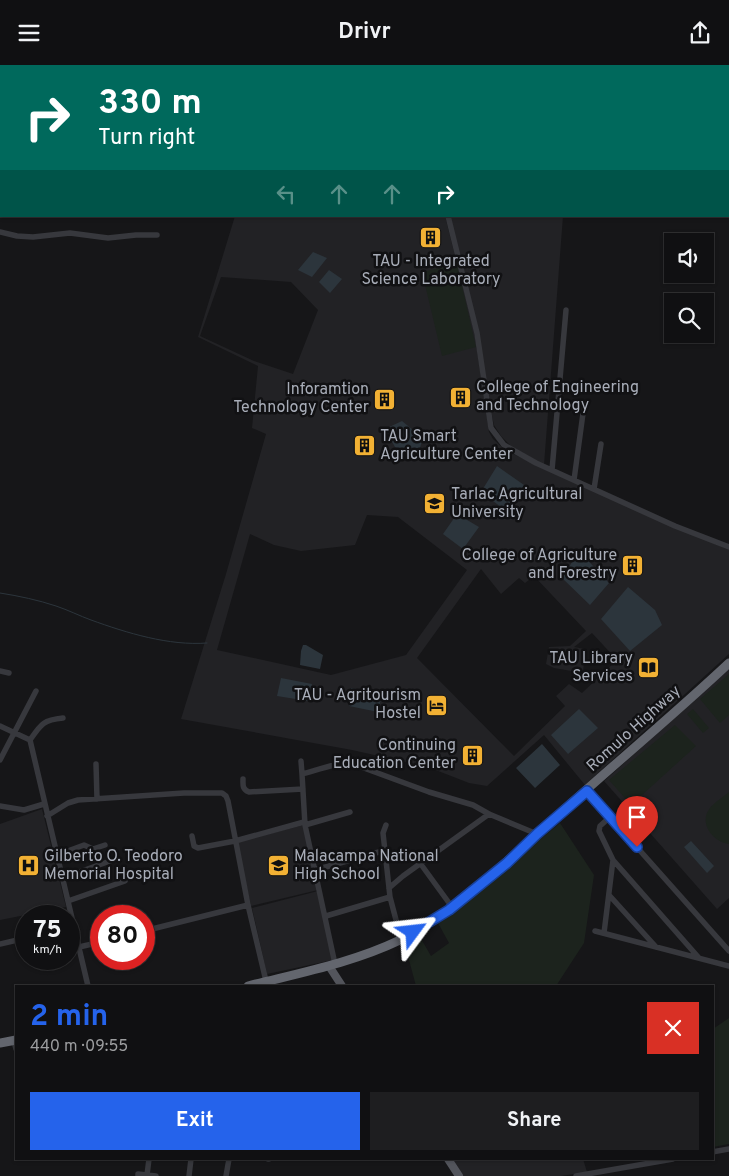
<!DOCTYPE html>
<html lang="en">
<head>
<meta charset="utf-8">
<style>
	body { margin:0; font-family:Overpass,sans-serif; background:#1e1e20; color:#f1f3f6; height:100vh; display:flex; flex-direction:column; font-size:19px; white-space:nowrap }
	* { box-sizing:border-box; margin:0 }
	p { font-size:16px; color:#9c9d9f }
	.icon { flex:none; width:28px; height:28px; fill:none; stroke:currentColor; stroke-width:2; stroke-linecap:round; stroke-linejoin:round }
	.map { position:relative; flex:1; overflow:hidden }
	.panel { position:absolute; left:15px; top:920px; width:699px; height:175px; display:flex; flex-direction:column; background:#101012; border-radius:0px; box-shadow:0 1px 4px #0004,0 0 0 1px #303032 }
	.panel>* { flex:none }
	.guide { position:absolute; left:0px; top:0px; width:730px; height:152px; box-shadow:0 1px 4px #0004,0 0 0 1px #303032; background:#00695c; color:#fff; overflow:hidden }
	.controls { position:absolute; left:664px; top:168px; display:grid; gap:10px }
	.controls a { display:grid; place-items:center; width:50px; height:50px; border-radius:0px; background:#101012; box-shadow:0 1px 4px #0004,0 0 0 1px #303032; font-size:25px }
	.speed { position:absolute; left:15px; top:840px; display:flex; gap:10px; font-size:25px; font-weight:700; text-align:center }
	.speed>* { display:grid; place-content:center; width:65px; height:65px; border-radius:50%; background:#101012; box-shadow:0 1px 4px #0004,0 0 0 1px #303032; line-height:1 }
	.speed small { font-size:12px; font-weight:400 }
	.speed .limit { border:8px solid #d22; background:#fff; color:#111 }
	.pin { position:absolute; display:grid; place-items:center; width:42px; height:42px; color:#fff; margin:-51px -21px; border-radius:50% 50% 50% 0; rotate:-45deg; box-shadow:0 0 5px #0007 }
	.pin .icon { rotate:45deg }
	.me { position:absolute; width:55px; margin:-28px; rotate:60deg; stroke-linejoin:round; filter:drop-shadow(0 0 4px #0008) }
	.turn { display:flex; align-items:center; gap:18px; height:105px; padding:0 15px; font-size:22px }
	.turn .icon { width:65px; height:65px; stroke-width:2.5 }
	.turn b { display:block; font-size:35px; line-height:42px }
	.lanes { display:flex; align-items:center; height:48px; padding:0 15px; background:#0003; justify-content:center; gap:25px; direction:ltr }
	.lanes .off { opacity:.35 }
	.round { display:grid; place-items:center; flex:none; width:52px; height:52px; border-radius:0px; background:#1e1e20 }
	.head { display:flex; align-items:center; justify-content:space-between; height:85px; padding:0 15px }
	h1 { font-size:30px; font-weight:700; line-height:38px; color:#2563eb }
	.primary-button { display:flex; gap:10px; margin-top:auto; padding:10px 15px }
	.primary-button a { flex:1; height:58px; border-radius:0px; background:#2563eb; color:#fff; font-size:20px; font-weight:700; line-height:58px; text-align:center }
	.primary-button a+a { background:#1e1e20; color:#f1f3f6 }
	header { display:flex; justify-content:space-between; align-items:center; height:65px; padding:0 15px; background:#101012; font-size:22px; font-weight:700 }
	.map>svg:first-child { display:block }
	.built { fill:#222225; fill-rule:evenodd }
	.green { fill:#1c231d }
	.water { fill:#2c353c }
	.lines { fill:none; stroke-linecap:round; stroke-linejoin:round }
	.stream { stroke:#2c353c; stroke-width:1 }
	.minor { stroke:#37383d; stroke-width:5.5 }
	.major { stroke:#53555c; stroke-width:8 }
	.highway { stroke:#63666e; stroke-width:9 }
	.route-casing { stroke:#184099; stroke-width:12 }
	.route { stroke:#2563eb; stroke-width:9 }
	.labels { text-anchor:middle; dominant-baseline:central; stroke-width:5; stroke-linejoin:round; paint-order:stroke }
	.poi-label { font-size:16px; fill:#a8adb8; stroke:#111113; text-anchor:start }
	.street-label { font-size:16px; fill:#a8adb8; stroke:#111113 }
</style>
</head>
<body>
<header><svg class="icon" aria-label="menu" viewBox="0 0 24 24"><path d="M4 6h16M4 12h16M4 18h16"/></svg>Drivr<svg class="icon" aria-label="share" viewBox="0 0 24 24"><path d="M12 15V3M7 8l5-5 5 5M5 13v7h14v-7"/></svg></header>
<div class="map">
<svg width="729" height="1111" viewBox="0 0 729 1111">
	<rect width="100%" height="100%" fill="#161618"/>
	<path class="built" d="M574 0H729V85V1H572Z
		M235 151H445L474 265 489 367 493 374 505 385 543 403 729 485V589L585 720 544 670 487 721 469 718 428 702 352 685 181 654 226 509 266 369 252 363 258 301 198 272ZM221 212 291 217 318 245 293 309 254 296 200 271ZM367 450 398 452 467 505 406 590 331 610 217 585 250 469 274 480 301 486 355 480ZM481 504 501 529 519 513 525 518 534 511 586 566 570 581 549 582 546 599 554 603 583 608 585 584 574 582 592 568 617 595 582 628 569 619 556 631 565 641 514 691 417 593Z
		M450 151H563L544 400 511 381 501 371 494 360Z
		M729 604V833L717 844 604 716Z
		M42 744 66 842 0 855V759Z
		M304 760 318 825 251 841 237 777Z
		M318 826 333 895 267 909 252 843Z
		M453 1094H583L587 1107 561 1111H463Z"/>
	<path class="green" d="M457 199 476 282 442 291 422 207Z
		M729 609V650L720 658 700 634Z
		M693 644 709 663 703 668 687 649Z
		M675 660 696 681 631 740 609 715Z
		M729 727V779C713 777 698 758 710 743 715 737 723 732 729 727Z
		M560 758 594 810 584 878 556 921H416L405 880 420 872 431 891 449 878 438 858Z
		M729 953V1079L713 1082V964Z"/>
	<path class="water" d="M313 187 327 193 312 212 298 205Z
		M329 205 342 214 330 228 319 217Z
		M402 356 413 365 424 369 418 390 395 382 385 364Z
		M497 401 524 420 509 448 481 427Z
		M457 449 479 462 463 484 443 469Z
		M579 486 609 518 590 540 562 513Z
		M628 522 655 545 662 560 630 586 601 554Z
		M303 580H306L323 590 320 604 300 600 301 586Z
		M281 613 312 619 308 636 277 631Z
		M351 623 382 629 378 647 349 641Z
		M579 644 598 663 568 689 551 670Z
		M542 679 560 700 535 723 516 703Z
		M691 776 714 801 707 808 684 782Z"/>
	<g class="lines">
		<path class="stream" d="M0 528C19 531 38 535 56 541 68 545 80 551 91 555 127 568 169 581 207 578"/>
		<path class="minor" d="M369 0V1
			M474 1V0
			M0 115 1 110
			M448 151 477 268 491 363 504 380 536 398 675 461 729 482
			M0 167 17 171 33 172 70 168 108 173 136 170H157
			M552 405 566 245
			M574 415 584 341
			M594 424 601 379
			M0 606 9 608
			M63 653C43 655 41 659 30 675L88 921
			M0 661 30 675
			M0 695 36 626
			M301 696 302 709
			M96 699 97 734
			M243 714C243 720 242 724 249 727L303 724
			M587 726 729 886
			M0 741 24 745 44 739
			M47 751 68 738 78 735 184 728H222L226 731 228 736 248 840 266 916
			M610 752 600 761 599 766 613 795 699 893
			M305 760 350 747
			M386 760 383 768 390 832 401 874
			M192 771 194 781 198 783 235 776 304 757
			M57 790 84 780 93 784 105 780
			M420 798 452 842
			M315 805 386 785
			M62 813 113 795
			M389 823 403 811 489 749
			M609 830 656 882
			M68 836 125 816
			M326 851 390 832
			M144 866 248 840
			M595 866 729 901
			M604 868 613 795
			M0 879 26 873
			M79 882 101 877
			M335 899 305 760 302 709C318 705 336 697 353 699L429 727 473 740 489 749 537 769
			M14 976 16 984
			M712 1087 729 1084
			M268 1094H269
			M147 1110 149 1094
			M138 1111V1109L156 1111
			M189 1111 191 1094
			M226 1111 229 1094
			M576 1111 673 1094"/>
		<path class="major" d="M329 901 342 921
			M448 1094 459 1111"/>
		<path class="highway" d="M248 921C299 908 352 898 400 875 452 849 494 808 537 769 600 711 666 657 729 598
			M0 978 16 975"/>
	</g>
	<g class="lines">
		<defs>
			<path id="route" d="M413 867 449 845 507 798 537 769 587 726 637 782"/>
		</defs>
		<use href="#route" class="route-casing"/>
		<use href="#route" class="route"/>
	</g>
	<defs>
		<symbol id="building-square" viewBox="-11 -11 22 22"><rect x="-9" y="-9" width="18" height="18" rx="4" fill="#f2b134" stroke="#111113"/><path d="M-4-6H4V6H1V3H-1V6H-4ZM-2.5-4.3h1.7v1.8h-1.7ZM.8-4.3h1.7v1.8H.8ZM-2.5-1h1.7V.8h-1.7ZM.8-1h1.7V.8H.8Z" fill="#111"/></symbol>
		<symbol id="university-square" viewBox="-11 -11 22 22"><rect x="-9" y="-9" width="18" height="18" rx="4" fill="#f2b134" stroke="#111113"/><path d="M0-5L7-2L0 1L-7-2ZM-4 1L0 2.5L4 1V4Q0 6-4 4Z" fill="#111"/></symbol>
		<symbol id="library-square" viewBox="-11 -11 22 22"><rect x="-9" y="-9" width="18" height="18" rx="4" fill="#f2b134" stroke="#111113"/><path d="M-6-4Q-3-5.5-.7-3.5V5Q-3 3-6 4ZM6-4Q3-5.5 .7-3.5V5Q3 3 6 4Z" fill="#111"/></symbol>
		<symbol id="hotel-square" viewBox="-11 -11 22 22"><rect x="-9" y="-9" width="18" height="18" rx="4" fill="#f2b134" stroke="#111113"/><path d="M-6-4.5h1.5V1H6V5H4.5V3h-9V5H-6ZM-4 0a1.8 1.8 0 1 1 3.6 0ZM.5 0V-2.5h3Q6-2.5 6 0Z" fill="#111"/></symbol>
		<symbol id="hospital-square" viewBox="-11 -11 22 22"><rect x="-9" y="-9" width="18" height="18" rx="4" fill="#f2b134" stroke="#111113"/><path d="M-5-5h3v3.5h4V-5h3V5h-3V1.5h-4V5h-3Z" fill="#111"/></symbol>
		<symbol id="school-square" viewBox="-11 -11 22 22"><rect x="-9" y="-9" width="18" height="18" rx="4" fill="#f2b134" stroke="#111113"/><path d="M0-5L7-2L0 1L-7-2ZM-4 1L0 2.5L4 1V4Q0 6-4 4Z" fill="#111"/></symbol>
	</defs>
	<g fill-rule="evenodd">
		<use href="#building-square" x="418" y="160" width="25" height="25"/>
		<use href="#building-square" x="448" y="320" width="25" height="25"/>
		<use href="#building-square" x="372" y="322" width="25" height="25"/>
		<use href="#building-square" x="352" y="368" width="25" height="25"/>
		<use href="#university-square" x="422" y="426" width="25" height="25"/>
		<use href="#building-square" x="620" y="488" width="25" height="25"/>
		<use href="#library-square" x="636" y="590" width="25" height="25"/>
		<use href="#hotel-square" x="424" y="628" width="25" height="25"/>
		<use href="#building-square" x="460" y="678" width="25" height="25"/>
		<use href="#hospital-square" x="16" y="788" width="25" height="25"/>
		<use href="#school-square" x="266" y="788" width="25" height="25"/>
	</g>
	<g class="labels">
		<g class="poi-label">
			<text x="431" y="197" text-anchor="middle">TAU - Integrated<tspan x="431" dy="18">Science Laboratory</tspan></text>
			<text x="476" y="323">College of Engineering<tspan x="476" dy="18">and Technology</tspan></text>
			<text x="369" y="325" text-anchor="end">Inforamtion<tspan x="369" dy="18">Technology Center</tspan></text>
			<text x="380" y="372">TAU Smart<tspan x="380" dy="18">Agriculture Center</tspan></text>
			<text x="451" y="430">Tarlac Agricultural<tspan x="451" dy="18">University</tspan></text>
			<text x="617" y="491" text-anchor="end">College of Agriculture<tspan x="617" dy="18">and Forestry</tspan></text>
			<text x="633" y="594" text-anchor="end">TAU Library<tspan x="633" dy="18">Services</tspan></text>
			<text x="421" y="631" text-anchor="end">TAU - Agritourism<tspan x="421" dy="18">Hostel</tspan></text>
			<text x="456" y="681" text-anchor="end">Continuing<tspan x="456" dy="18">Education Center</tspan></text>
			<text x="44" y="792">Gilberto O. Teodoro<tspan x="44" dy="18">Memorial Hospital</tspan></text>
			<text x="294" y="792">Malacampa National<tspan x="294" dy="18">High School</tspan></text>
		</g>
		<g class="street-label">
			<text transform="translate(634 664) rotate(-42)">Romulo Highway</text>
		</g>
	</g>
</svg>
<div class="controls">
<a><svg class="icon" aria-label="sound" viewBox="0 0 24 24"><path d="M4 9h4l5-4v14l-5-4H4zM17 9q2 3 0 6"/></svg></a>
<a><svg class="icon" aria-label="search" viewBox="0 0 24 24"><circle cx="10" cy="10" r="6"/><path d="M15 15l6 6"/></svg></a>
</div>
<div class="speed"><div>75<small>km/h</small></div><div class="limit">80</div></div>
<div class="pin" style="left:637px;top:782px;background:#d93025"><svg class="icon" aria-label="arrive" viewBox="0 0 24 24"><path d="M6 21V4h12l-3 4 3 4H6"/></svg></div>
<svg class="me" style="left:413px;top:867px" viewBox="-20 -20 40 40"><path d="M0-17L14 15 0 8-14 15z" fill="#2563eb" stroke="#fff" stroke-width="4"/></svg>
<div class="guide">
<div class="turn"><svg class="icon" aria-label="right" viewBox="0 0 24 24"><path d="M7 20v-9h11M14 6l5 5-5 5"/></svg><div><b>330 m</b>Turn right</div></div>
<div class="lanes"><svg class="icon off" aria-label="left" viewBox="0 0 24 24"><path d="M17 20v-9H6M10 6l-5 5 5 5"/></svg><svg class="icon off" aria-label="ahead" viewBox="0 0 24 24"><path d="M12 20V5M6 11l6-6 6 6"/></svg><svg class="icon off" aria-label="ahead" viewBox="0 0 24 24"><path d="M12 20V5M6 11l6-6 6 6"/></svg><svg class="icon" aria-label="right" viewBox="0 0 24 24"><path d="M7 20v-9h11M14 6l5 5-5 5"/></svg></div>
</div>
<section class="panel">
<div class="head"><div><h1>2 min</h1><p>440 m · 09:55</p></div><a class="round" style="background:#d93025;color:#fff"><svg class="icon" aria-label="close" viewBox="0 0 24 24"><path d="M6 6l12 12M18 6L6 18"/></svg></a></div>
<div class="primary-button"><a>Exit</a><a>Share</a></div>
</section>
</div>
</body>
</html>
